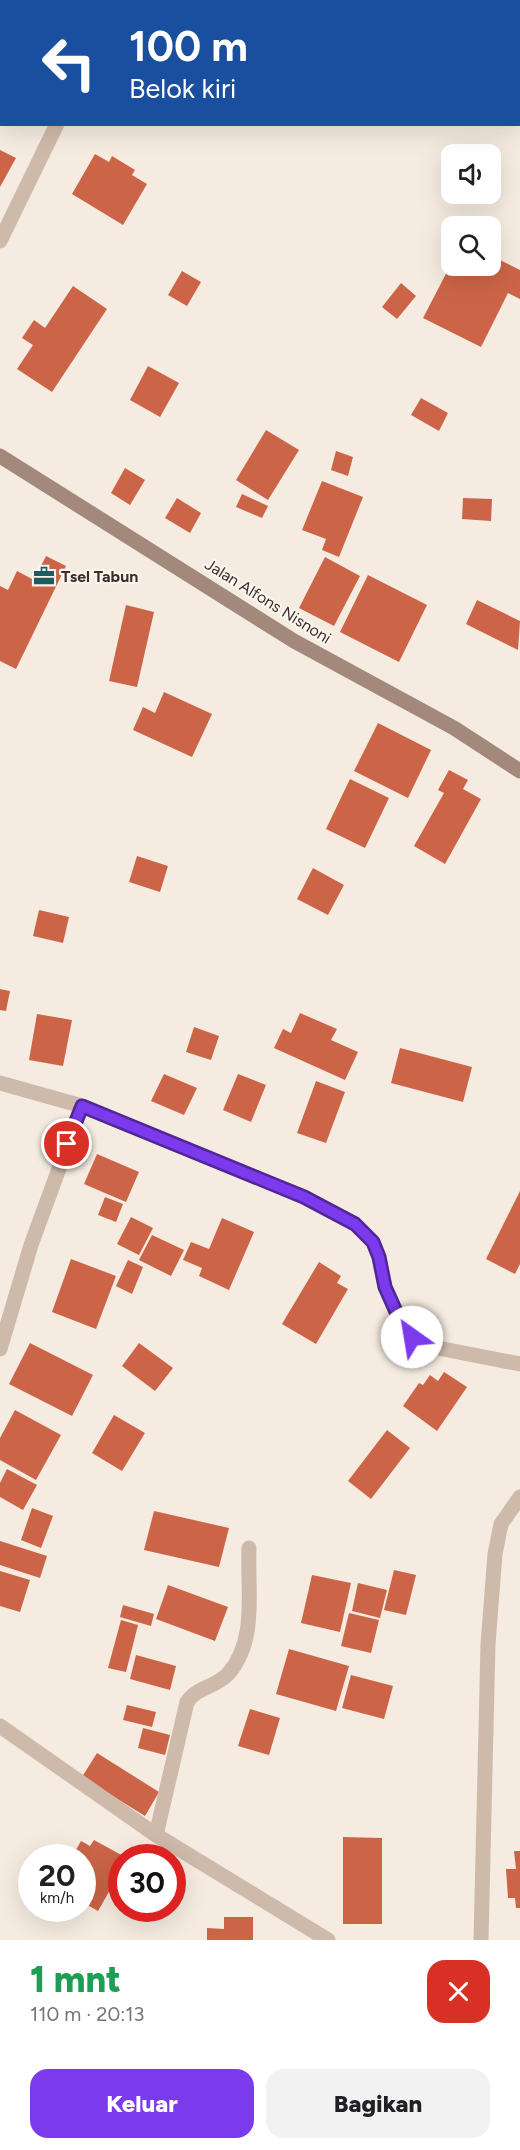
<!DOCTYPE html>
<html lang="id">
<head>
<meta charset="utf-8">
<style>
	body { margin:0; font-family:Figtree,sans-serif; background:#f2f2f2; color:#202124; height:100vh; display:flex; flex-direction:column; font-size:22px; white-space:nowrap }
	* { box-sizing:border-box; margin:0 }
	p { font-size:20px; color:#757577 }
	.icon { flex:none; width:33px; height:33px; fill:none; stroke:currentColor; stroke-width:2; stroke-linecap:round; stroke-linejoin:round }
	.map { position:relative; height:1940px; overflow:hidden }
	.details { display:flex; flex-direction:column; background:#fff; flex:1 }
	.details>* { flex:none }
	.top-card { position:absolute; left:0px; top:0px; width:520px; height:126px; box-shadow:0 6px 24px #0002; background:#1a4fa0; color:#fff; overflow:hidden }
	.tools { position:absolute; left:441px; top:144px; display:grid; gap:12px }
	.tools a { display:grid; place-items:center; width:60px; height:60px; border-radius:12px; background:#fff; box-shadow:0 6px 24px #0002; font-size:30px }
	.speed { position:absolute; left:18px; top:1844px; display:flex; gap:12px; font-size:30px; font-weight:700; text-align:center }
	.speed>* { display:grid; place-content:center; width:78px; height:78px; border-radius:50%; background:#fff; box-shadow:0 6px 24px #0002; line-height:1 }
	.speed small { font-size:15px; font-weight:400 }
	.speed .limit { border:9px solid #d22; background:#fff; color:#111 }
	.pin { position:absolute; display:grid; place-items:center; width:51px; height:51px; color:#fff; margin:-26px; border:3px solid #fff; border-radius:50%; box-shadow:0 2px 6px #0007 }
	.me { position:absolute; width:66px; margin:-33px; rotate:328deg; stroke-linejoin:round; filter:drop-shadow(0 0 4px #0008) }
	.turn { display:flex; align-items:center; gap:21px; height:126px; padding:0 30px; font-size:27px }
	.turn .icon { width:78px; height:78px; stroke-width:2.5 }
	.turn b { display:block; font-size:42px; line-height:51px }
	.round { display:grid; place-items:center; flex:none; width:63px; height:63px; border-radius:18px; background:#f2f2f2 }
	.overview { display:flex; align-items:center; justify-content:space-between; height:102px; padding:0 30px }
	h1 { font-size:36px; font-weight:800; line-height:45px; color:#1e9e55 }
	.action { display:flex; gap:12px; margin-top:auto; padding:12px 30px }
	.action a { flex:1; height:69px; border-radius:18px; background:#7c3aed; color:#fff; font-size:24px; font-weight:800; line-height:69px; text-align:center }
	.action a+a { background:#f2f2f2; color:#202124 }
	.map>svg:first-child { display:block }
	.building { fill:#cc6547 }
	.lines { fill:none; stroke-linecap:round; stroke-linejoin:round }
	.street { stroke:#cebaab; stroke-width:15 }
	.secondary { stroke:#a2897c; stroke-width:15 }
	.route-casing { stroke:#51269a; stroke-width:15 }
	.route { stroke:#7c3aed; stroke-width:10 }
	.labels { text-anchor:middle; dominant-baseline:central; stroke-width:4.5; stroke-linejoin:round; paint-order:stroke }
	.poi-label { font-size:16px; font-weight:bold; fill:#3b2f2a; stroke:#fbf5ed; text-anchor:start }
	.street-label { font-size:16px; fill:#3b2f2a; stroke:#fbf5ed }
</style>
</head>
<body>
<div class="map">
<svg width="520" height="1940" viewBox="0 0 520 1940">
	<rect width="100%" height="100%" fill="#f5ebe0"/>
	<path class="building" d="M0 150 16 158 0 187Z
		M95 154 109 162 112 156 135 170 132 175 147 184 123 225 72 194Z
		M490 255 520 270V299L508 293 481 347 423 318 450 266 468 272 472 266H490Z
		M182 271 201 282 187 306 168 295Z
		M401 283 416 296 397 319 382 307Z
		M73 286 107 309 52 392 17 369 33 345 22 338 34 320 45 328Z
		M148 366 179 383 160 417 130 400Z
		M421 398 448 413 439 431 411 415Z
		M266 430 299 450 268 500 236 480Z
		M336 451 353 457 348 476 331 470Z
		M125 468 145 480 130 505 111 493Z
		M322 481 363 497 339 557 322 550 326 539 302 530Z
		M242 494 268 506 262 518 236 507Z
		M177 498 201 513 190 533 165 518Z
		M463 498 492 499 491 521 462 519Z
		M46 556 66 566 16 669 0 661V586L8 590 17 571 34 580Z
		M325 557 360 576 334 626 299 608Z
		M368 575 427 605 399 662 340 632Z
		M477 600 520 621 518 650 466 624Z
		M126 605 154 612 137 687 109 681Z
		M164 692 212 714 192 757 133 730 143 707 155 713Z
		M378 723 431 750 408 798 354 771Z
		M449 770 468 780 463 789 481 799 445 864 414 846 444 793 438 790Z
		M350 779 389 798 365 848 326 829Z
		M137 856 168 866 160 892 129 882Z
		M313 868 344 885 328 915 297 899Z
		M39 910 69 917 63 943 33 936Z
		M0 989 10 991 6 1011 0 1010Z
		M300 1013 337 1029 331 1040 358 1052 345 1080 274 1048 283 1029 291 1033Z
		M37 1014 72 1020 63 1066 29 1060Z
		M194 1027 219 1036 211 1060 186 1052Z
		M400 1048 472 1067 463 1102 391 1083Z
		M164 1074 197 1088 184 1115 151 1101Z
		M238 1074 266 1085 251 1122 223 1110Z
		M316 1081 345 1092 326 1143 297 1133Z
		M97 1154 139 1172 126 1202 84 1184Z
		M520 1191V1264L515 1274 486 1259Z
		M105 1197 123 1204 116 1222 98 1215Z
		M131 1217 153 1228 139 1255 117 1244Z
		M222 1218 254 1232 229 1290 199 1276 202 1268 183 1260 191 1242 209 1249Z
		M152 1235 184 1250 171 1276 139 1260Z
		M71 1259 116 1276 96 1329 52 1312Z
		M128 1260 143 1267 132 1294 116 1286Z
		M319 1262 341 1276 337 1283 348 1289 316 1344 282 1324Z
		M30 1343 93 1375 72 1416 9 1384Z
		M139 1343 173 1368 155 1391 122 1366Z
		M444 1372 467 1387 437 1431 403 1406 419 1383 423 1385 430 1375 438 1381Z
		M15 1410 61 1435 36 1480 0 1460V1438Z
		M114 1415 145 1433 122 1471 92 1453Z
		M387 1430 410 1448 371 1499 348 1481Z
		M7 1469 37 1485 23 1510 0 1497V1483Z
		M32 1508 53 1516 41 1548 21 1540Z
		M154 1511 229 1528 219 1567 144 1550Z
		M0 1541 47 1556 40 1578 0 1565Z
		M394 1570 416 1575 406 1615 384 1610Z
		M0 1571 30 1580 20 1612 0 1606Z
		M312 1575 351 1583 340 1632 301 1623Z
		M358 1583 387 1590 380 1618 352 1611Z
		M168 1585 228 1607 215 1641 156 1619Z
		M123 1605 154 1614 151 1626 120 1617Z
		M349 1613 379 1620 371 1653 341 1646Z
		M121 1620 138 1625 126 1672 108 1668Z
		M289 1649 349 1666 336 1711 276 1694Z
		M136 1655 176 1666 170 1690 130 1679Z
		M351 1675 393 1686 384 1719 342 1708Z
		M127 1705 156 1712 152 1727 123 1720Z
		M250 1709 280 1718 269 1755 238 1746Z
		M143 1728 170 1735 165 1755 138 1748Z
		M97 1753 159 1792 145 1816 82 1777Z
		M343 1837 382 1838V1924H343Z
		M94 1840 125 1857H122V1869L98 1911 82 1902V1857H72L81 1841 90 1846Z
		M514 1851H520V1908H516L515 1898H508L506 1869H516Z
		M224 1917H253V1940H207V1928L224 1929Z"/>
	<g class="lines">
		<path class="street" d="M154 2V0
			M0 241 57 124
			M0 1083 82 1106 304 1197 355 1224 373 1242 379 1257 385 1287 398 1316 412 1337 433 1347 520 1364
			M0 1349 31 1245 82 1106
			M0 1726 156 1835 328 1940
			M156 1835 187 1702C197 1687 216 1687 228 1674 258 1640 247 1589 249 1548
			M481 1940 488 1644 495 1554 501 1524 520 1497"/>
		<path class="secondary" d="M0 456 294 641 454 728 520 771"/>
	</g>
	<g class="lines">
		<defs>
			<path id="route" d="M67 1144 82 1106 304 1197 355 1224 373 1242 379 1257 385 1287 398 1316 412 1337"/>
		</defs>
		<use href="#route" class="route-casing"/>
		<use href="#route" class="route"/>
	</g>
	<defs>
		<symbol id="office-bare" viewBox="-9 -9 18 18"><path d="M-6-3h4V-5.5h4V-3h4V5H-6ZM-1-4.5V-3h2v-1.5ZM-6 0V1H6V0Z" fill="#1d5c60" stroke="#fbf5ed" stroke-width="2.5" paint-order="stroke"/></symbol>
	</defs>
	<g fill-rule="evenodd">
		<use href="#office-bare" x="29" y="561" width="30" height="30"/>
	</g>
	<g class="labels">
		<g class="poi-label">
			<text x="61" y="576">Tsel Tabun</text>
		</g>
		<g class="street-label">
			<text transform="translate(268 601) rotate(32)">Jalan Alfons Nisnoni</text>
		</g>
	</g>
</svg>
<div class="tools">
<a><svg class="icon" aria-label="sound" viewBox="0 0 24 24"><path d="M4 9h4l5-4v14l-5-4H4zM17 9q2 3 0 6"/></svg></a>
<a><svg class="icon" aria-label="search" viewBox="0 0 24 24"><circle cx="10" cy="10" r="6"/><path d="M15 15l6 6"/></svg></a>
</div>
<div class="speed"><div>20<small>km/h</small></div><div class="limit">30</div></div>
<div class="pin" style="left:67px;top:1144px;background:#d93025"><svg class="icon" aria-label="arrive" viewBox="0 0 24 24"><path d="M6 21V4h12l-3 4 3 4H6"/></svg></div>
<svg class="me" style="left:412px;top:1337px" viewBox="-20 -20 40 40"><circle r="19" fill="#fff"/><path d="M0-13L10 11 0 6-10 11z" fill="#7c3aed"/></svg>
<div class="top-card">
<div class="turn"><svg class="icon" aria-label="left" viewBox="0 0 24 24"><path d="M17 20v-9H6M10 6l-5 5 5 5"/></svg><div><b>100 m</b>Belok kiri</div></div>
</div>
</div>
<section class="details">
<div class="overview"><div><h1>1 mnt</h1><p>110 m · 20:13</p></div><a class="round" style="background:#d93025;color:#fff"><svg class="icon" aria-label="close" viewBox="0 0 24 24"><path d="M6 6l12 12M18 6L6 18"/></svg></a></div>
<div class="action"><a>Keluar</a><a>Bagikan</a></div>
</section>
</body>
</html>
